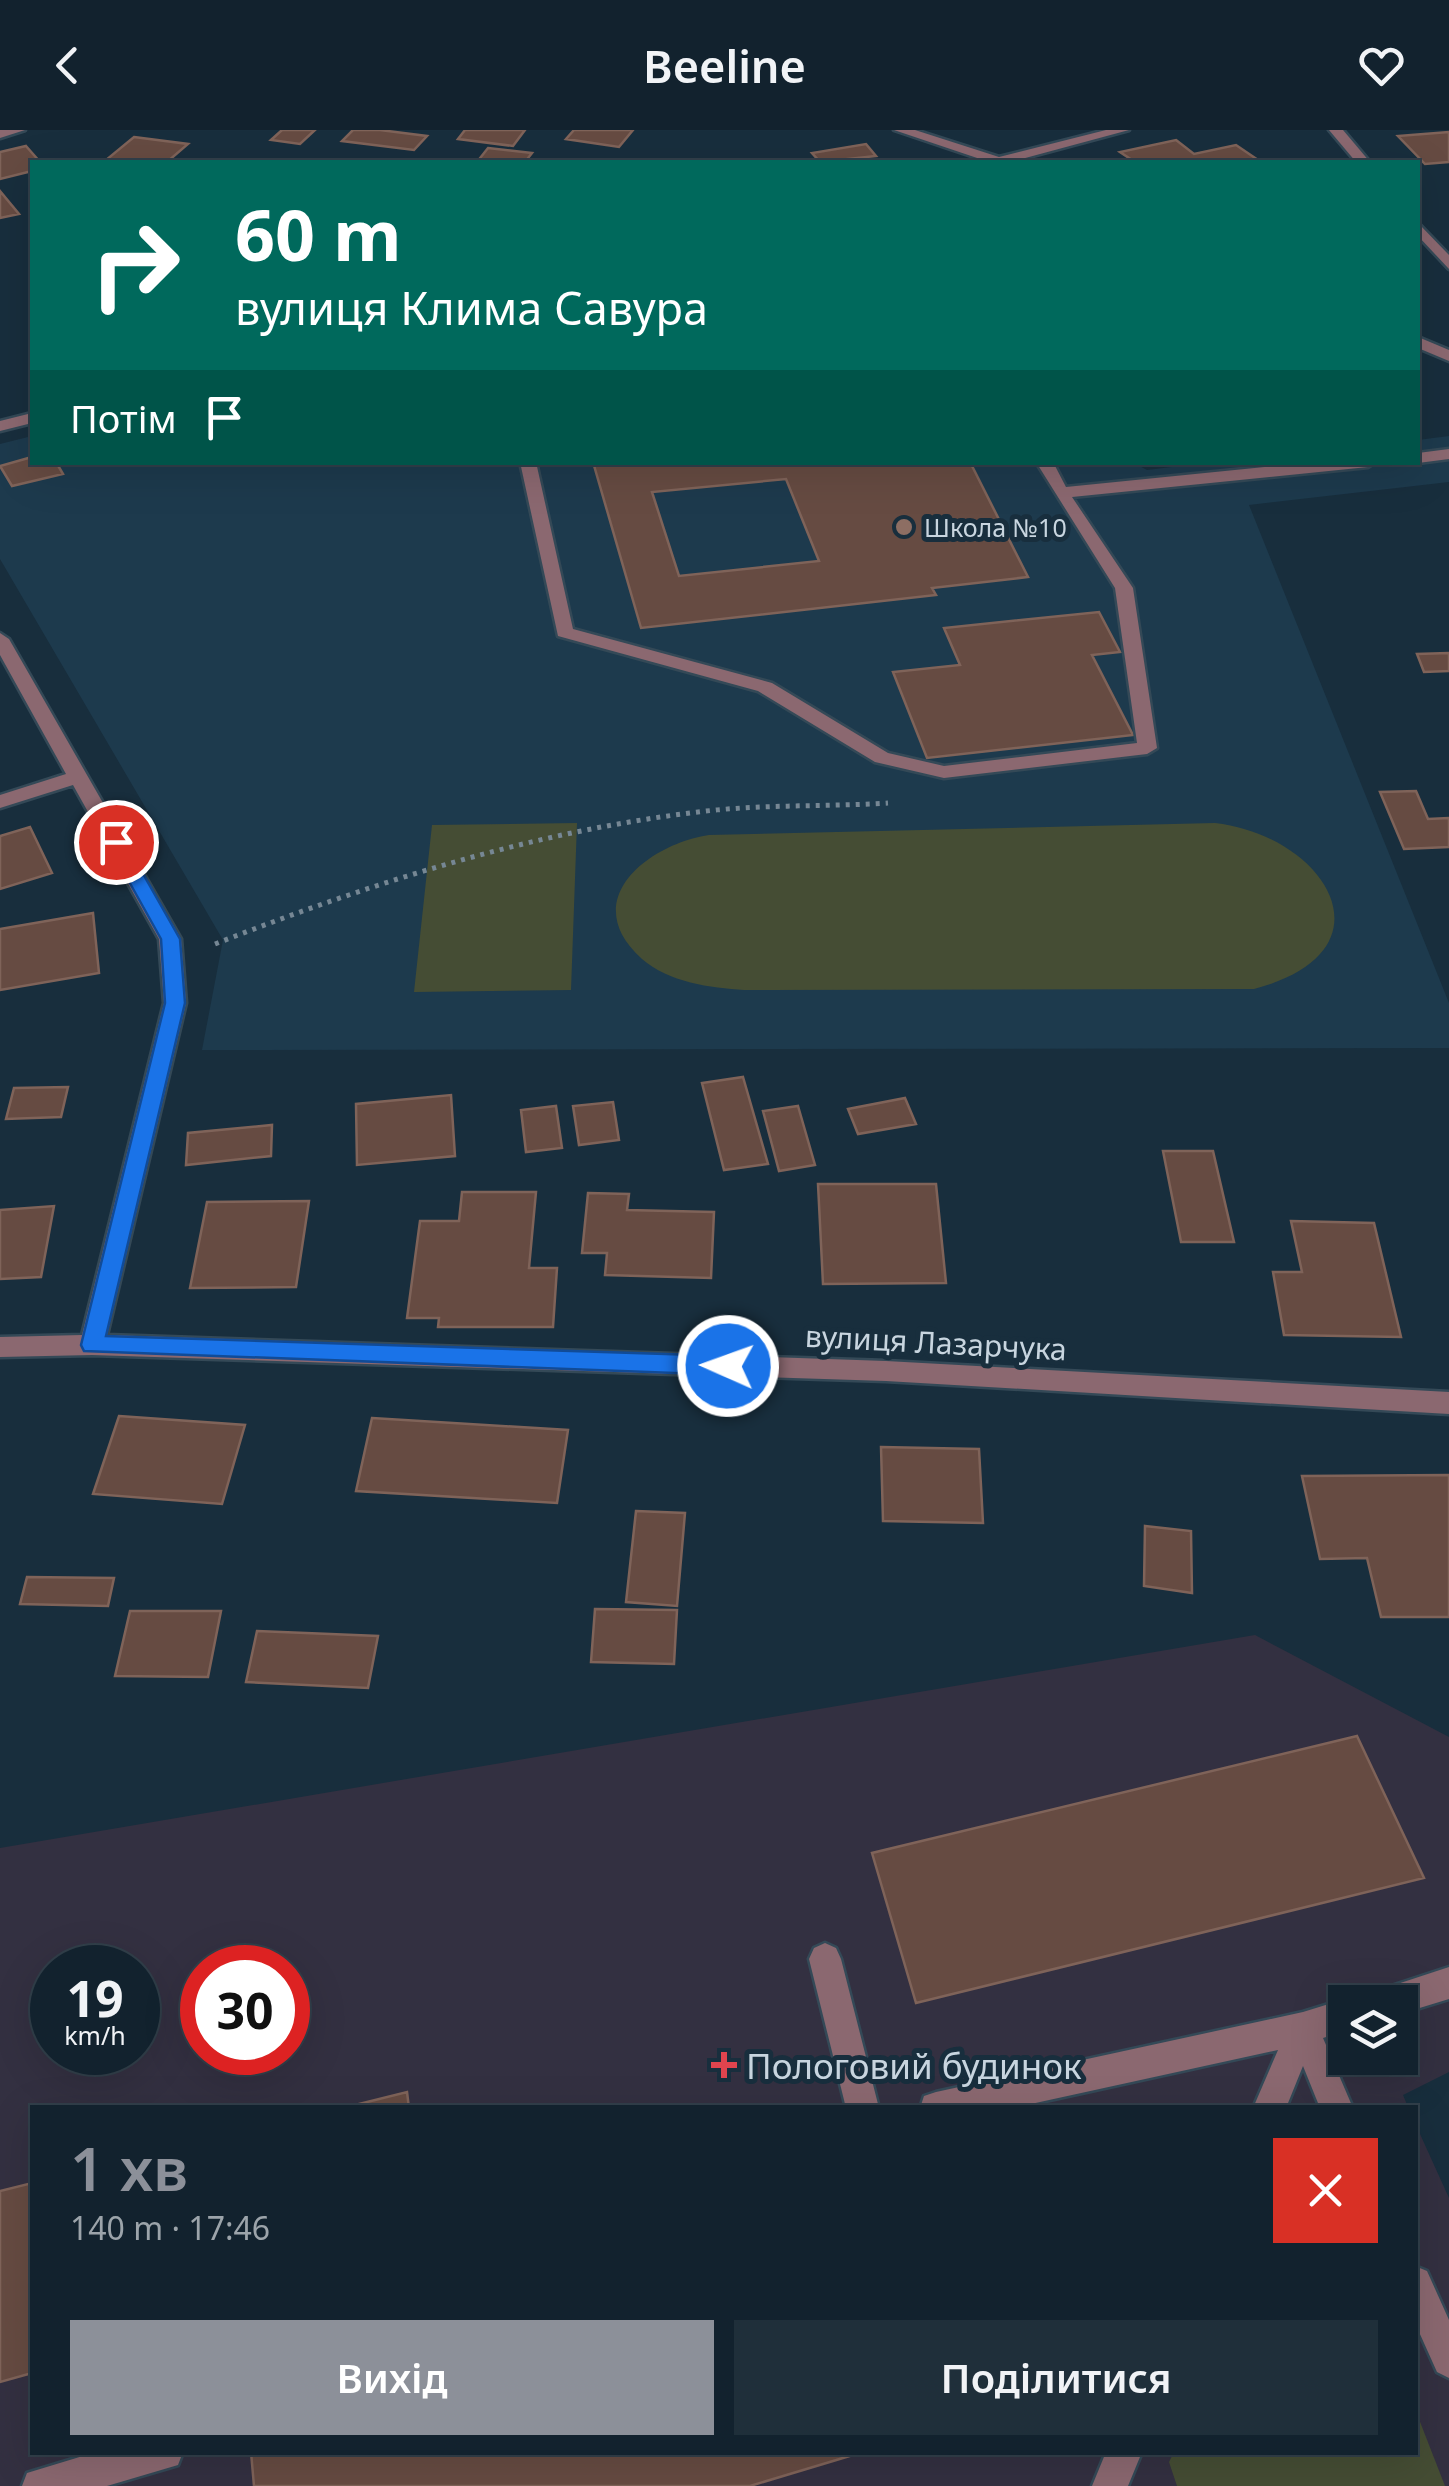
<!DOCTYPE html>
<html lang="uk">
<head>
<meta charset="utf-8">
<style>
	body { margin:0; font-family:"Noto Sans",sans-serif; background:#1f2f3a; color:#f1f3f6; height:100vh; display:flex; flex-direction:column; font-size:38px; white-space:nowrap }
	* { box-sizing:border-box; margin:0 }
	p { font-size:32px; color:#9ca4aa }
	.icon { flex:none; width:55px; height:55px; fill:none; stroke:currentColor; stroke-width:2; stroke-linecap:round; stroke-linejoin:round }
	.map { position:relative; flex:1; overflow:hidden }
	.details { position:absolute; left:30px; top:1975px; width:1388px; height:350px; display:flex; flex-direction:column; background:#12222e; border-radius:0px; box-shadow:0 10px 40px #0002,0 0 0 2px #313f4a }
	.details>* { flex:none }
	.hud { position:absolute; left:30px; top:30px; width:1390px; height:305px; border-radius:0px; box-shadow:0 10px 40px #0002,0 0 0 2px #313f4a; background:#00695c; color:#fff; overflow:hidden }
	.buttons { position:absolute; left:1328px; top:1855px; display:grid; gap:20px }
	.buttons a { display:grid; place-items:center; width:90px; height:90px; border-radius:0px; background:#12222e; box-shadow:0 10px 40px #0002,0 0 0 2px #313f4a; font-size:50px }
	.speed { position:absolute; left:30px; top:1815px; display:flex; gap:20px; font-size:50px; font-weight:700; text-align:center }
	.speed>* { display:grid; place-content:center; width:130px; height:130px; border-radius:50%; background:#12222e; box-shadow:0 10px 40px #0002,0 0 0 2px #313f4a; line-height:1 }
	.speed small { font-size:25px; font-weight:400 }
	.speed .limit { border:15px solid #d22; background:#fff; color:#111 }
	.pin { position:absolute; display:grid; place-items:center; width:85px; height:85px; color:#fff; margin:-42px; border:5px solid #fff; border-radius:50%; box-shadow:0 2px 10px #0007 }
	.me { position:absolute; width:110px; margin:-55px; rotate:272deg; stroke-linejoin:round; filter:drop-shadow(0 0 8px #0008) }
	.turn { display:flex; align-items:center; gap:35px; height:210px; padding:0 40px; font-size:45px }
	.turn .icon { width:130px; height:130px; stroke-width:2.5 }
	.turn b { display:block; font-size:70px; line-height:85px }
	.then { display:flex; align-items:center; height:95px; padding:0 40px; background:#0003; gap:20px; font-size:38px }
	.round { display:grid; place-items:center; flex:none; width:105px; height:105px; border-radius:0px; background:#1f2f3a }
	.summary { display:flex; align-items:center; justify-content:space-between; height:170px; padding:0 40px }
	h1 { font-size:60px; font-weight:600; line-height:75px; color:#8c9099 }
	.cta { display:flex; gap:20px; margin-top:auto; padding:20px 40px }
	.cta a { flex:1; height:115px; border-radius:0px; background:#8c9099; color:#fff; font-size:40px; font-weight:600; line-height:115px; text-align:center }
	.cta a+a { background:#1f2f3a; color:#f1f3f6 }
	header { display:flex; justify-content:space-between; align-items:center; height:130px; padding:0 40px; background:#12222e; font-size:45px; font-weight:600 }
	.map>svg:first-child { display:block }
	.built { fill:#1d3a4d }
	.medical { fill:#333041; fill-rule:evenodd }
	.green { fill:#454d34 }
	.building { fill:#664b42; stroke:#7f6359; stroke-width:2.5; fill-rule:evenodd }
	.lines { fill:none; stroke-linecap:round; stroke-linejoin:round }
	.minor-casing { stroke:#344957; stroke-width:5 }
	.path { stroke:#768794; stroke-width:5; stroke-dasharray:4 6; stroke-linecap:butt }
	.minor { fill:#8b6870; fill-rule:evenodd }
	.route { fill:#1a73e8; stroke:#114b97; stroke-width:2.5 }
	.education-dot { fill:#8d6e63; stroke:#182e3d; stroke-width:4 }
	.health-dot { fill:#e0444e; stroke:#182e3d; stroke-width:4 }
	.labels { text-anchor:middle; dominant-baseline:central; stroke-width:10; stroke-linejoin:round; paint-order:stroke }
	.far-poi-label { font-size:25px; fill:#c8d5df; stroke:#182e3d; text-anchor:start }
	.street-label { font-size:30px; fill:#c8d5df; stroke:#182e3d }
	.near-poi-label { font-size:35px; fill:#c8d5df; stroke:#182e3d; text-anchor:start }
</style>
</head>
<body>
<header><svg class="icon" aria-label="back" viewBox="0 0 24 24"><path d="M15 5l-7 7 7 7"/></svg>Beeline<svg class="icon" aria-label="heart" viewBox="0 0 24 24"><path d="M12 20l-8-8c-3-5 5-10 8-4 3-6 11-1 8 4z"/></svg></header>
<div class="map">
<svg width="1449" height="2356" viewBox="0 0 1449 2356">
	<rect width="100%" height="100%" fill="#182e3d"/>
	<path class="built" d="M32 306V332H1132L1147 340 1212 332H1418V310L1449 306V352L1249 375 1449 873V918L202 920 223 810 0 429V314Z"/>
	<path class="medical" d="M1255 1505 1449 1607V1942L1403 1965 1408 1977 32 1978V2322H1415V1993L1449 2068V2356H0V1718ZM52 1838H138V1922H52ZM202 1838H288V1922H202ZM1345 1872H1400V1928H1345Z"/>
	<path class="green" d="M577 693 571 860 414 862 432 695Z
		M1215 693C1326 706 1398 821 1254 859L744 860C711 858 668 852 642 829 576 770 649 714 709 705Z
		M1415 2279 1445 2356H1177L1169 2332 1174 2322H1415Z"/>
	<path class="building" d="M282 0H315L300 14 271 10Z
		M353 0H380L427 6 414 20 342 11Z
		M465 0H525L513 16 458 9Z
		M574 0H633L619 17 566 9Z
		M1449 2V32L1425 34 1398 6Z
		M134 7 188 14 167 32 106 30Z
		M1176 10 1194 24 1236 15 1261 32H1135L1120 22Z
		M866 14 876 26 820 32 812 23Z
		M26 16 40 32H32V41L0 49V22Z
		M488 18 532 23 525 32H477Z
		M0 61 19 84 0 88Z
		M32 327V332H56L63 344 12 356 0 336Z
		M593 332H970L1028 447 932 458 936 465 641 498ZM786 349 819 431 679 446 652 362Z
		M1099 482 1120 522 1092 525 1133 605 927 628 893 542 960 535 944 498Z
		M1449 523V541L1424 542 1417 524Z
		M1416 661 1428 689 1449 688V717L1404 719 1380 662Z
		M30 697 52 743 0 759V706Z
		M93 783 99 843 0 860V799Z
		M743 947 768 1034 724 1040 702 953Z
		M68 957 61 987 6 989 14 958Z
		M451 965 455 1026 357 1035 356 974Z
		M905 968 916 994 858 1004 848 979Z
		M613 972 619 1010 579 1015 573 976Z
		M556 976 562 1018 526 1022 521 980Z
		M798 976 815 1035 779 1041 763 981Z
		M272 995 271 1026 186 1035 188 1003Z
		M1163 1021H1213L1234 1112H1181Z
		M818 1054H936L946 1153 823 1154Z
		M462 1062H536L529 1138H557L553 1197H438L439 1188H407L420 1091H459Z
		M588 1063 629 1064 627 1080 714 1082 711 1148 605 1145 607 1123H582Z
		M309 1071 296 1157 190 1158 207 1072Z
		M54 1076 41 1147 0 1149V1080Z
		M1291 1091 1374 1093 1401 1207 1284 1205 1273 1142H1302Z
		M119 1286 245 1295 222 1374 93 1364Z
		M372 1288 568 1300 557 1373 356 1361Z
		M881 1317 979 1319 983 1393 883 1391Z
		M1449 1345V1487H1381L1367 1428 1320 1429 1302 1346Z
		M636 1381 685 1383 677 1476 626 1472Z
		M1145 1396 1191 1401 1192 1463 1144 1456Z
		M27 1447 114 1448 108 1476 20 1474Z
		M595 1479 677 1480 674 1534 591 1532Z
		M130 1481H221L208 1547 115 1546Z
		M257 1501 378 1506 368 1558 246 1552Z
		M1357 1606 1424 1748 916 1873 872 1723Z
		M407 1962 409 1978H343Z
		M32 2053V2243L0 2252V2061Z
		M251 2322H863L750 2356H254Z"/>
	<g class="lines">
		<defs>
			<path id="minor" d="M0 0H25L0 8Z
				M894 0H915L999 27 1106 0H1129L1010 32H989Z
				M1329 0H1343L1370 32H1356Z
				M1418 93 1449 125V139L1418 106Z
				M1418 207 1449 220V231L1418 218Z
				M32 283V293L0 301V291Z
				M1449 319V329L1418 333 1416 332 1418 323Z
				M520 332H536L573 499 772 553 888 623 944 636 1137 613 1115 458 1036 332H1053L1066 357 1313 332H1376L1368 337 1072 367 1133 458 1157 618 1147 624 944 648 875 632 758 561 558 506Z
				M0 503 9 509 181 809 186 873 107 1205 886 1231 1449 1262V1284L886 1251 92 1225 0 1227V1207L82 1205 164 873 159 809 73 655 0 678V665L66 644 0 525Z
				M825 1813 836 1818 841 1829 879 1978H846L809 1829 814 1818Z
				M1449 1837V1869L1400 1884V1872H1371L1376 1861Z
				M1345 1869 1353 1872H1345V1901L1323 1908 1353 1978H1320L1303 1936 1286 1978H1253L1278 1920 1013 1978H920L924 1966 936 1962 1303 1882Z
				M1415 2136 1427 2141 1449 2190V2248L1437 2242 1415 2193Z
				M96 2322H183L178 2335 107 2356H22L27 2343Z
				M1106 2322H1142L1128 2356H1092Z"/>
		</defs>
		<use href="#minor" class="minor-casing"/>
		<path class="path" d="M215 814C371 753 531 702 698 682 761 674 825 677 888 673"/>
		<use href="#minor" class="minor"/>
	</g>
	<path class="route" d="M116 706 125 712 180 809 185 873 106 1206 728 1226 736 1229 739 1236 736 1242 728 1245 84 1221 81 1215 165 873 161 809 107 712Z"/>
	<circle class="education-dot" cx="904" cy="397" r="10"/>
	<path class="health-dot" d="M719 1920h10v10h10v10h-10v10h-10v-10h-10v-10h10z"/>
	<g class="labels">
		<g class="far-poi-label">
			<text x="924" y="397">Школа №10</text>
		</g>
		<g class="street-label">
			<text transform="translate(936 1212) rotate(3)">вулиця Лазарчука</text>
		</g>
		<g class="near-poi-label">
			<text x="746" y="1935">Пологовий будинок</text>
		</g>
	</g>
</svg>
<div class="buttons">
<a><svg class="icon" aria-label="layers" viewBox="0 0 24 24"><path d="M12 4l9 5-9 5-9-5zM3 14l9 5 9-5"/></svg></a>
</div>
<div class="speed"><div>19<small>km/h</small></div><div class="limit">30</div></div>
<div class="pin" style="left:116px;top:712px;background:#d93025"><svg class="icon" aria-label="arrive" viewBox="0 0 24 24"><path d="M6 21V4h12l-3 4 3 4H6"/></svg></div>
<svg class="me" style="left:728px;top:1236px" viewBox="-20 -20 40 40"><circle r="17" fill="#1a73e8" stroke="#fff" stroke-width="3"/><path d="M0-11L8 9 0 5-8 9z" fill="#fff"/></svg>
<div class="hud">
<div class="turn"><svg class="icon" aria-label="right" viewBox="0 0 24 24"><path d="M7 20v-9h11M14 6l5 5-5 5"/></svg><div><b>60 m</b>вулиця Клима Савура</div></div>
<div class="then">Потім<svg class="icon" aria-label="arrive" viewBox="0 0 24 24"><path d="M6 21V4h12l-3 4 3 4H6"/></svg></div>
</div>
<section class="details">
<div class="summary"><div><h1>1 хв</h1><p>140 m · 17:46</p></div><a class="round" style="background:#d93025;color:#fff"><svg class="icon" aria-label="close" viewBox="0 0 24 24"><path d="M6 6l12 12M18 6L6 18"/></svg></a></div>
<div class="cta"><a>Вихід</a><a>Поділитися</a></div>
</section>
</div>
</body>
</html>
